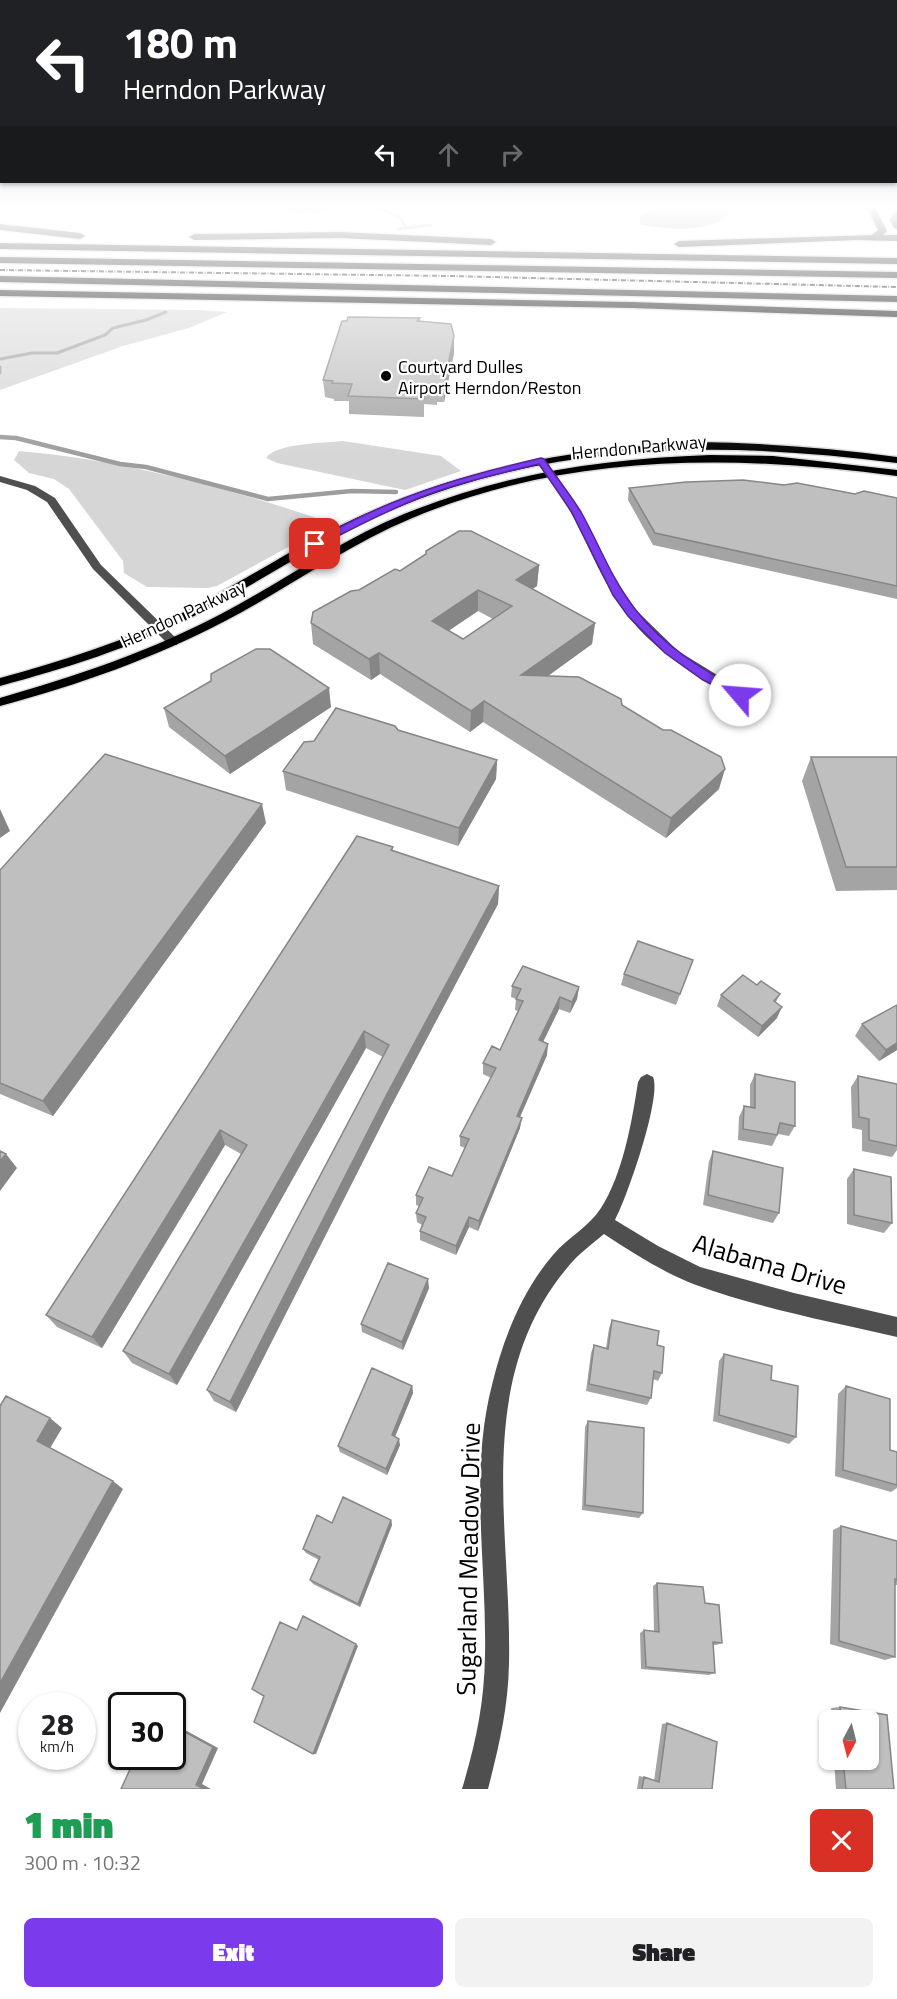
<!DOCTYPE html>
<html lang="en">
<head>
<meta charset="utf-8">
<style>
	body { margin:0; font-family:"Titillium Web",sans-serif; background:#f2f2f2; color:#202124; height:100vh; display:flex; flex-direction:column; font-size:22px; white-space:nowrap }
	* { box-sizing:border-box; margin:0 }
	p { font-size:20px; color:#757577 }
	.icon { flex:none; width:33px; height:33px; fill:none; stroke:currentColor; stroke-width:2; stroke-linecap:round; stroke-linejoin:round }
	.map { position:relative; height:1789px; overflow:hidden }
	.details { display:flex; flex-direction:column; background:#fff; flex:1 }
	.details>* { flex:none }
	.hud { position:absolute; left:0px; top:0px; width:897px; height:183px; box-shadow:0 2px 4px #0004; background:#202124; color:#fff; overflow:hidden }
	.needle { width:39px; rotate:187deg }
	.fabs { position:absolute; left:819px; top:1710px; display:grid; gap:12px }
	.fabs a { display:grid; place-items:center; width:60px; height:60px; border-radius:9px; background:#fff; box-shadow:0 2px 4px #0004; font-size:30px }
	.speed { position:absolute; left:18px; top:1692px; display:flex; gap:12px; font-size:30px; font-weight:700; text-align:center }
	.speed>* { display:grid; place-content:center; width:78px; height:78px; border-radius:50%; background:#fff; box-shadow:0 2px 4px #0004; line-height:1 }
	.speed small { font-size:15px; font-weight:400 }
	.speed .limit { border:3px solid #111; border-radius:9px; background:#fff; color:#111 }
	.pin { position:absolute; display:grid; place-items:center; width:51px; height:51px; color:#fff; margin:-26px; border-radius:12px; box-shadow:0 3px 9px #0006 }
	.me { position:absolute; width:66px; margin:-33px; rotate:297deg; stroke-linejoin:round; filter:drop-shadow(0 0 4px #0008) }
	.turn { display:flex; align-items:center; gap:21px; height:126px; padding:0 24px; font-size:27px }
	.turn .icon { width:78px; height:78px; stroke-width:2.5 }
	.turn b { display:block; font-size:42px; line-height:51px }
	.lanes { display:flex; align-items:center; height:57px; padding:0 24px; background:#0003; justify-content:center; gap:30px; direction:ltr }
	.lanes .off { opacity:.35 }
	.round { display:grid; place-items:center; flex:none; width:63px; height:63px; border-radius:9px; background:#f2f2f2 }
	.overview { display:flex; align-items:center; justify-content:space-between; height:102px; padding:0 24px }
	h1 { font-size:36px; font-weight:800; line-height:45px; color:#1e9e55 }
	.primary-button { display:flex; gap:12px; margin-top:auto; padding:12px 24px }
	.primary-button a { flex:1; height:69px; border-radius:9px; background:#7c3aed; color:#fff; font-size:24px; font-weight:800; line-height:69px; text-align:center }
	.primary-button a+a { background:#f2f2f2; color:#202124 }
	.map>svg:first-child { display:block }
	.green { fill:#d6d6d6 }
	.water { fill:#9d9d9d }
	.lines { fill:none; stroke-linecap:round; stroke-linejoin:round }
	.stream-far1 { stroke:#9d9d9d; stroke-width:3 }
	.stream { stroke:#9d9d9d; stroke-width:4.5 }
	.major-casing { stroke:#dbdbdb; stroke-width:3 }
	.highway-casing { stroke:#dbdbdb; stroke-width:3 }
	.minor { fill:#4f4f4f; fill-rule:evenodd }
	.major { fill:#000; fill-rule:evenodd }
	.highway { fill:#000; fill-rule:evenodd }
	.rail { stroke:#000; stroke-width:2; stroke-dasharray:5 1.5 1 1.5; stroke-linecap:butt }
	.wall { fill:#a4a4a4; fill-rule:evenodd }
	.shaded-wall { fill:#868686 }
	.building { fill:#bfbfbf; stroke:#868686; stroke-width:1.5; fill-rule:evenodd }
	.route { fill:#7c3aed; stroke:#51269a; stroke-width:1.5 }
	.poi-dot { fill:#000; stroke:#fff; stroke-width:2 }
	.labels { text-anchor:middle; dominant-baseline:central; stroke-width:4.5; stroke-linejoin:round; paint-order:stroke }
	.far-poi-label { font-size:18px; fill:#000; stroke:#fff; text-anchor:start }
	.far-street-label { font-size:18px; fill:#000; stroke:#fff }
	.near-street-label { font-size:26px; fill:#000; stroke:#fff }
</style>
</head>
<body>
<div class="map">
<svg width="897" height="1789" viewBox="0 0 897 1789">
	<rect width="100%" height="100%" fill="#fff"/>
	<path class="green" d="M0 308 200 310 227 312 189 328 123 346 0 390Z
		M343 441 441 456 461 471 405 490 277 463 266 458C276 443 325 443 343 441Z
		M19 451C125 460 231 489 332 523L217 586 208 588 147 587 124 573 123 561 69 489 54 479 29 473 14 460Z"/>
	<path class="water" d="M655 208H734C717 235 669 229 641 225L639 216Z"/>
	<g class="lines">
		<path class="stream-far1" d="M379 208 400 217 406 228
			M398 229 431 225
			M0 359 32 353H57L105 335 113 328 146 320 166 312
			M0 367V373"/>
		<path class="stream" d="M0 437 16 438 120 464 146 467 268 499 352 491 396 492"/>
		<defs>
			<path id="major" d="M699 442C765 443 831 448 897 457V463C718 440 548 441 380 515 314 544 256 585 192 617 131 648 66 668 0 686V678C63 661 125 641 184 612 247 580 306 539 372 511 478 464 584 448 699 442Z
				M710 455 773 456 897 470V476C733 454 565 453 410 519 346 546 288 588 227 620 155 658 78 685 0 706V698C76 676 151 651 221 614 282 582 340 540 404 514 505 473 602 459 710 455Z"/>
			<path id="highway" d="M867 208H875L887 231 883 235H897V241L856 240 679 247 674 244 679 241 872 235 878 230Z
				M897 211V229L894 228 890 220 894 212Z
				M0 224 80 233 85 236 80 239 0 230Z
				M340 232 491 239 496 242 491 245 340 238 194 240 189 237 194 234Z
				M0 243 897 258V264L0 249Z
				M0 257 897 272V278L0 263Z
				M0 276 897 296V302L0 282Z
				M0 290 632 302 897 311V317L632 308 0 296Z"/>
		</defs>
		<use href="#major" class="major-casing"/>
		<use href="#highway" class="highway-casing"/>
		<path class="minor" d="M537 459H545L580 510 613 576 636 610 678 651 745 692 746 695 745 698H735C695 676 655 651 627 615 604 585 591 551 574 518 563 498 549 480 536 461Z
			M0 476 35 486 55 498 101 565 177 639V645H169L93 569 47 502 27 490 0 482Z
			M647 1074 653 1077C662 1097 627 1198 615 1220L658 1246 700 1267 794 1293 897 1317V1337C832 1322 759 1308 696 1285 664 1273 633 1253 604 1234 591 1245 578 1254 567 1268 472 1382 512 1530 509 1664 508 1709 499 1746 488 1789H462C476 1742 484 1705 485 1656 487 1565 469 1474 492 1385 503 1339 522 1291 553 1255 568 1237 589 1227 601 1208 623 1174 632 1121 638 1082L641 1077Z"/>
		<use href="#major" class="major"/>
		<use href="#highway" class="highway"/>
		<path class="rail" d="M0 270 450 276 897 287"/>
	</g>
	<path class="wall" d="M280 208H330L314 214 306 211 298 214Z
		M420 318V321L454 353 444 402H437V405L424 404V417L349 414V401H334V399L325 397 323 380Z
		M629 488 855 494 897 498V599L653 545 628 500Z
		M539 565 537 586 532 589 595 623 592 644 548 676 622 705 719 789 666 838 483 722 470 732 380 674 371 680 313 644 311 623 359 590 400 571ZM478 611 493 619 463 639 449 630Z
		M331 707 230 774 169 727 164 708Z
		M398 730 497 760 496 779 458 846 286 790 283 771Z
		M811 757H897V890L836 891 802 781Z
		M266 823 53 1116 0 1094V870Z
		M393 847V851L499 886 498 904 389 1110 236 1412 214 1401 207 1390 383 1057 366 1048 177 1385 132 1363 123 1351 241 1154 225 1145 102 1348 57 1327 46 1315Z
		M689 971 676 1005 621 985 624 974Z
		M757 985 780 994 776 1002 777 1018 758 1037 717 1006 721 995Z
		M512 986 579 987 577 999 570 1013 559 1009 543 1042 547 1055 520 1117V1128L478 1231 469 1227 456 1255 420 1240V1231L422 1225 417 1222 416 1213 419 1206 416 1205V1195L452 1176 465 1148 460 1146V1136L491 1078 483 1074V1063L500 1050 518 1011 515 1010 516 999 511 997Z
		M862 1024 897 1050 879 1061 855 1036Z
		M755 1074 795 1126 789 1136 778 1134 772 1146 738 1140 739 1117 744 1106 750 1107V1085Z
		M858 1076 897 1084V1150L892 1157 862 1151V1130L852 1128 851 1087Z
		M713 1151 779 1213 773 1223 703 1205 709 1161Z
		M854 1169 892 1223 884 1233 847 1224V1179Z
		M429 1288 403 1350 362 1332 361 1324Z
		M612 1320 657 1345 662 1373 658 1381 653 1379 651 1398 647 1405 586 1391 591 1353 594 1345 606 1348 609 1328Z
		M724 1354 771 1380 796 1437 789 1444 713 1421 719 1361Z
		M412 1386 413 1393 395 1437 400 1445 387 1475 340 1452 338 1446Z
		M846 1386 890 1450 897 1452V1488L891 1492 835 1476 838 1394Z
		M588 1421 643 1513 639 1518 582 1510 585 1427Z
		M391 1520 392 1525 360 1607 313 1584 310 1580 319 1560 306 1553 303 1549 332 1523Z
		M841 1526 897 1541V1585H895V1657L885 1660 830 1644 833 1530Z
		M657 1583 705 1603 722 1643 716 1645H713L715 1673 709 1675 641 1669 640 1633 644 1630 654 1631 653 1586Z
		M840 1707 887 1715 894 1789H836L834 1760H868V1720H832L831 1708Z
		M667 1723 712 1789H637L639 1776 644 1777 654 1781 662 1724Z"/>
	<path class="shaded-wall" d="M297 208H305L306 211 298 214Z
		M313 208H330L314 214Z
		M454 336V353L444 402V384Z
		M539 565 537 586 515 601 516 580Z
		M478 590V611L432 642V621Z
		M595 623 592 644 520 696 521 675Z
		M379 653 380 674 371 680 369 659Z
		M329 688 331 707 230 774 225 756Z
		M484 701 483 722 470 732 471 711Z
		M497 760 496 779 458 846 459 828Z
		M725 769 719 789 666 838 671 818Z
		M262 804 266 823 53 1116 43 1101Z
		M0 809 10 831 0 838Z
		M499 886 498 904 389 1110 236 1412 230 1402 387 1094Z
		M579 987 577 999 570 1013 572 1002Z
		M560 997 559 1009 538 1052 539 1040Z
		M782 1007 777 1018 758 1037 762 1026Z
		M364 1031 366 1048 177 1385 169 1374Z
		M897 1043V1050L879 1061 886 1050Z
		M548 1044 547 1055 516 1126 517 1116Z
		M522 1118 520 1128 478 1231 479 1221Z
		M220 1130 225 1145 102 1348 92 1337Z
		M6 1154 17 1168 0 1191V1161Z
		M469 1217V1227L456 1255V1246Z
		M428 1279 429 1288 403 1350 402 1342Z
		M412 1386 413 1393 393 1441 392 1435Z
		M50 1418 62 1428 49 1450 37 1441Z
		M399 1439 400 1445 387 1475 386 1469Z
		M113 1481 123 1489 0 1713V1683Z
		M391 1520 392 1525 360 1607 358 1604Z
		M356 1644 358 1646 316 1754H313Z
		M172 1723 218 1748 202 1784 211 1789H204L196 1785 172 1725Z"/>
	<path class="building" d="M348 317 420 318 417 321 451 324 454 336 444 384H437V388L423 387 424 399 348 396 352 384 332 383 333 381 323 380 342 321H347Z
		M743 480 784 485 797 483 855 494 864 491 897 498V586L655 533 629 488 686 482Z
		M459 531H471L539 565 516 580 595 623 521 675 579 677 621 699 622 705 663 730H671L721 757 725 769 671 818 484 701 471 711 379 653 369 659 311 623 313 612 351 591 359 590 395 569 400 571 426 554V551ZM478 590 512 606 463 639 432 621Z
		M256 649H270L329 688 225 756 164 708 211 681V674Z
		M336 708 395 726 398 730 497 760 459 828 283 771 304 742 314 741Z
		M105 754 262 804 43 1101 0 1083V870Z
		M811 757H897V867H846Z
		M357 836 393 847 391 850 499 886 387 1094 230 1402 207 1390 389 1045 364 1031 169 1374 123 1351 247 1145 220 1130 92 1337 46 1315Z
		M638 941 693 960 680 994 624 974Z
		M523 966 579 987 572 1002 560 997 539 1040 548 1044 517 1116 522 1118 479 1221 469 1217 456 1246 420 1231 426 1217 416 1213 423 1198 416 1195 429 1167 452 1176 469 1139 460 1136 496 1068 483 1063 492 1046 500 1050 523 1001 516 999 521 989 512 986Z
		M743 975 757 985 761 981 780 994 774 1001 782 1007 762 1026 721 995Z
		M897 1005V1043L886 1050 862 1024Z
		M755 1074 795 1082V1126L780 1123 777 1135 743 1129 744 1106 755 1108Z
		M858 1076 897 1084V1146L869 1140V1119L859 1117Z
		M0 1151 6 1154 0 1161Z
		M713 1151 783 1168 779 1213 708 1195Z
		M854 1169 891 1177 892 1223 854 1215Z
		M388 1263 428 1279 402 1342 361 1324Z
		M612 1320 659 1331 657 1345 664 1347 662 1373 654 1371 651 1398 589 1384 594 1345 608 1349Z
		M724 1354 772 1366 771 1380 798 1386 796 1437 719 1415Z
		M372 1368 412 1386 392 1435 399 1439 386 1469 338 1446Z
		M846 1386 890 1399V1450L897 1452V1485L843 1470Z
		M6 1396 50 1418 37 1441 113 1481 0 1683V1406Z
		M588 1421 644 1428 643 1513 585 1505Z
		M343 1497 391 1520 358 1604 310 1580 320 1557 303 1549 317 1515 332 1523Z
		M841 1526 897 1541V1580L895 1579V1657L839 1641Z
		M657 1583 703 1587 705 1603 719 1605 722 1643 713 1642 715 1673 646 1667 644 1630 659 1632Z
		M303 1616 356 1644 313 1754 254 1722 264 1696 252 1689 280 1622 297 1630Z
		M840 1707 887 1715 894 1789H846L843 1760H868V1720H841Z
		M667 1723 717 1742 712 1789H642L644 1777 659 1782Z
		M172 1725 213 1747 196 1785 204 1789H121L136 1756H172Z"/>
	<linearGradient id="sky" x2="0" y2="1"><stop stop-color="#8aabca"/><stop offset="0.45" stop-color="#fff"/><stop offset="1" stop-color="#fff" stop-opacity="0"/></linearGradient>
	<rect width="897" height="458" fill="url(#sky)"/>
	<path class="route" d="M541 458 544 459C556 477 570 494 581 512 599 544 612 580 635 609 663 646 704 671 744 692V697H736L703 680 665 653 628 616 613 595 571 511 539 464C498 474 457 483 419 498 384 512 351 529 319 546L310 544C319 535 334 530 346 524 408 492 473 474 541 458Z"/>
	<circle class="poi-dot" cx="386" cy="376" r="6"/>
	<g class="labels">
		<g class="far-poi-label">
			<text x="398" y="366">Courtyard Dulles<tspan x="398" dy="21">Airport Herndon/Reston</tspan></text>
		</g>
		<g class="far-street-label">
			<text transform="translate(639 447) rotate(-5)">Herndon Parkway</text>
			<text transform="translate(183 614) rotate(-25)">Herndon Parkway</text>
		</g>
		<g class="near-street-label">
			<text transform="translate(770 1264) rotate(16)">Alabama Drive</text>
			<text transform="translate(468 1559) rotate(-89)">Sugarland Meadow Drive</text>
		</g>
	</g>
</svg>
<div class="fabs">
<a><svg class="needle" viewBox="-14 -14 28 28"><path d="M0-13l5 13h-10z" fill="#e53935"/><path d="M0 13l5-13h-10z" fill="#757577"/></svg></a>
</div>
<div class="speed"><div>28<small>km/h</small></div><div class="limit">30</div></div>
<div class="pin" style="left:315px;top:544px;background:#d93025"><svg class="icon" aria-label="arrive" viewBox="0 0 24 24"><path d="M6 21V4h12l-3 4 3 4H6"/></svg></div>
<svg class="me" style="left:740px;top:695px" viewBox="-20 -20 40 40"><circle r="19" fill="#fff"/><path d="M0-13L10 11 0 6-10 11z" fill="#7c3aed"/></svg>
<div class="hud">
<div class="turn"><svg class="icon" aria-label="left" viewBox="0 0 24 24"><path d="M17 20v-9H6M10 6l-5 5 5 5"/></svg><div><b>180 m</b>Herndon Parkway</div></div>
<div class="lanes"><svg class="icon" aria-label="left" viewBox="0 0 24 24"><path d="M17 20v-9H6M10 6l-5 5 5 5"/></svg><svg class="icon off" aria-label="ahead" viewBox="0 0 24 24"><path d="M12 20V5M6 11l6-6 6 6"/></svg><svg class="icon off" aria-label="right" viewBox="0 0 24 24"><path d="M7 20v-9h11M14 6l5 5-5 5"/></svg></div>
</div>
</div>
<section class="details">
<div class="overview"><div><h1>1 min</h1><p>300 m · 10:32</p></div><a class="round" style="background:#d93025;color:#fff"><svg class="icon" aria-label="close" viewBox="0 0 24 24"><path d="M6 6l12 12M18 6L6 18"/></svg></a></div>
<div class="primary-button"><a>Exit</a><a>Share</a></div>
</section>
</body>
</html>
